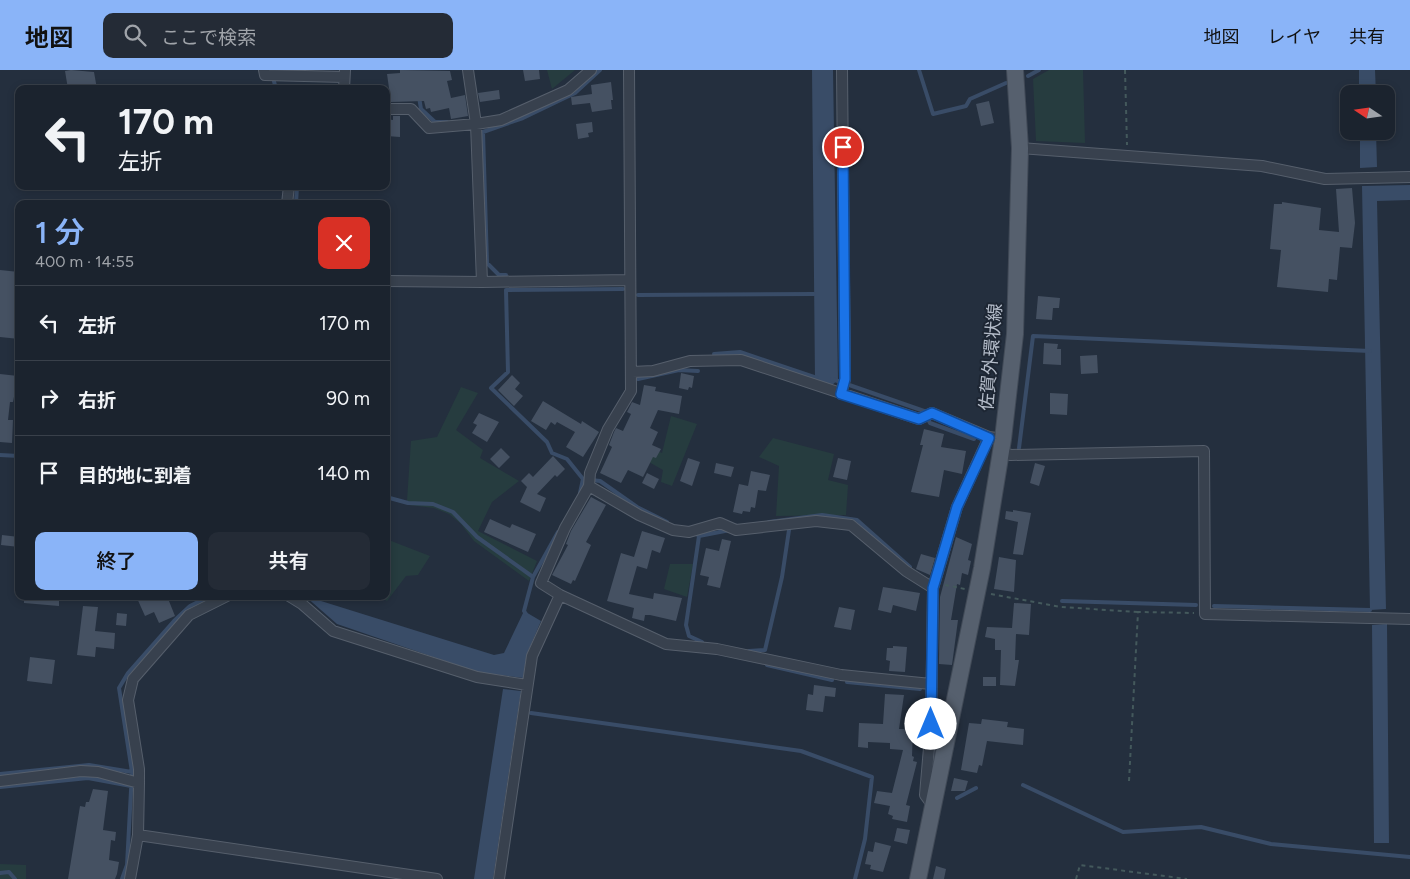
<!DOCTYPE html>
<html lang="ja">
<head>
<meta charset="utf-8">
<style>
	body { margin:0; font-family:Figtree,"Noto Sans JP",sans-serif; background:#242b36; color:#f1f3f6; height:100vh; display:flex; flex-direction:column; font-size:19px; white-space:nowrap }
	* { box-sizing:border-box; margin:0 }
	p { font-size:16px; color:#a0a4aa }
	.icon { flex:none; width:28px; height:28px; fill:none; stroke:currentColor; stroke-width:2; stroke-linecap:round; stroke-linejoin:round }
	.map { position:relative; flex:1; overflow:hidden }
	.side { position:absolute; left:15px; top:130px; width:375px; height:400px; display:flex; flex-direction:column; background:#1b232e; border-radius:10px; box-shadow:0 2px 8px #0003,0 0 0 1px #39404a }
	.side>* { flex:none }
	.top-card { position:absolute; left:15px; top:15px; width:375px; height:105px; border-radius:10px; box-shadow:0 2px 8px #0003,0 0 0 1px #39404a; background:#1b232e; color:#f1f3f6; overflow:hidden }
	.needle { width:32px; rotate:283deg }
	.tools { position:absolute; left:1340px; top:15px; display:grid; gap:10px }
	.tools a { display:grid; place-items:center; width:55px; height:55px; border-radius:10px; background:#1b232e; box-shadow:0 2px 8px #0003,0 0 0 1px #39404a; font-size:25px }
	.pin { position:absolute; display:grid; place-items:center; width:42px; height:42px; color:#fff; margin:-21px; border:2px solid #fff; border-radius:50%; box-shadow:0 1px 5px #0007 }
	.me { position:absolute; width:55px; margin:-28px; rotate:0deg; stroke-linejoin:round; filter:drop-shadow(0 0 4px #0008) }
	.turn { display:flex; align-items:center; gap:18px; height:105px; padding:0 20px; font-size:22px }
	.turn .icon { width:65px; height:65px; stroke-width:2.5 }
	.turn b { display:block; font-size:35px; line-height:42px }
	.round { display:grid; place-items:center; flex:none; width:52px; height:52px; border-radius:10px; background:#242b36 }
	.summary { display:flex; align-items:center; justify-content:space-between; height:85px; padding:0 20px }
	h1 { font-size:30px; font-weight:600; line-height:38px; color:#8ab4f8 }
	.action { display:flex; gap:10px; margin-top:auto; padding:10px 20px }
	.action a { flex:1; height:58px; border-radius:10px; background:#8ab4f8; color:#111; font-size:20px; font-weight:600; line-height:58px; text-align:center }
	.action a+a { background:#242b36; color:#f1f3f6 }
	ul { padding:0; list-style:none }
	li { display:flex; align-items:center; gap:15px; height:75px; padding:0 20px; border-top:1px solid #39404a }
	li div { flex:1 }
	li b { display:block; font-size:19px }
	li em { font-style:normal }
	header { display:flex; align-items:center; gap:30px; box-sizing:border-box; height:70px; padding:0 25px; background:#8ab4f8; color:#111 }
	header strong { font-size:24px }
	nav { display:flex; gap:28px; margin-inline-start:auto; font-size:18px }
	.search { width:350px; height:45px; background:#242b36; display:flex; align-items:center; gap:12px; box-sizing:border-box; padding:0 18px; border-radius:10px; color:#a0a4aa; font-size:19px }
	.map>svg:first-child { display:block }
	.green { fill:#263c3f }
	.water { fill:#394c67 }
	.lines { fill:none; stroke-linecap:round; stroke-linejoin:round }
	.stream { stroke:#394c67; stroke-width:4 }
	.building { fill:#455162 }
	.minor-casing { stroke:#565f6c; stroke-width:12 }
	.primary-casing { stroke:#414a57; stroke-width:18 }
	.path { stroke:#44595c; stroke-width:2; stroke-dasharray:4 4; stroke-linecap:butt }
	.minor { stroke:#38414e; stroke-width:10 }
	.primary { stroke:#56606e; stroke-width:16 }
	.route-casing { stroke:#114b97; stroke-width:12 }
	.route { stroke:#1a73e8; stroke-width:9 }
	.labels { text-anchor:middle; dominant-baseline:central; stroke-width:4; stroke-linejoin:round; paint-order:stroke }
	.street-label { font-size:18px; fill:#b4bcc9; stroke:#1d2633 }
</style>
</head>
<body>
<header>
<strong>地図</strong>
<div class="search"><svg class="icon" aria-label="search" viewBox="0 0 24 24"><circle cx="10" cy="10" r="6"/><path d="M15 15l6 6"/></svg>ここで検索</div>
<nav><a>地図</a><a>レイヤ</a><a>共有</a></nav>
</header>
<div class="map">
<svg width="1410" height="809" viewBox="0 0 1410 809">
	<rect width="100%" height="100%" fill="#242f3e"/>
	<path class="green" d="M547 0H575L552 19Z
		M1049 0H1083L1085 73 1036 71 1033 9Z
		M461 317 478 323 456 360 483 380 480 388 519 411 492 432 478 461 537 491 529 511 474 471 461 454 449 444 434 438 409 435 407 431 411 371 437 367Z
		M671 346 697 354 672 416 661 412 663 400 633 383 639 373 662 383Z
		M773 368 834 384 828 410 848 415 846 445 776 446 779 396 759 387Z
		M386 469 430 486 418 505 406 506 387 531 379 526H386Z
		M670 494H693L687 527 664 519Z
		M0 794 26 795V809H0Z"/>
	<path class="water" d="M812 0H833L838 310 832 315 815 310Z
		M1359 0H1375L1376 24H1359Z
		M1360 61H1376L1377 97 1360 98Z
		M1410 115V130L1377 131 1386 539 1370 540 1362 116Z
		M305 526 494 585 504 583 524 541 541 551 527 584 523 608 477 602 337 554Z
		M1387 554 1389 773H1374L1372 555Z
		M503 619 521 621 493 809H474Z"/>
	<g class="lines">
		<path class="stream" d="M271 0 276 19
			M919 0 933 44 966 36 970 29 1006 13
			M1028 6 1039 0
			M419 27 421 39 435 52H447
			M296 134 297 116
			M506 205H499L487 193 483 62 523 48 575 23 600 0
			M623 219 506 220 508 302 491 318 547 372 552 383 567 389 583 409 600 411 637 437 667 452
			M638 225 814 224
			M714 284 740 282 817 308
			M638 309 679 300 698 301
			M832 309 924 341 930 353 974 369
			M1019 378 1033 266 1370 281
			M0 385 19 386
			M580 423 583 409
			M386 427 408 433 433 434 453 442 477 467 533 507
			M769 452 822 445 857 450 910 497
			M694 462 699 466 730 460
			M699 466 686 555 689 566 702 572
			M1062 531 1196 535
			M1214 536 1370 540
			M526 544 524 541 533 507 558 462
			M749 581 765 580 782 507 789 460
			M767 595 832 610
			M847 612 920 619
			M531 643 801 681 872 707 865 769 855 809
			M935 667 936 644
			M0 704 89 695 132 702
			M1023 715 1123 762 1201 757 1271 774 1410 787
			M0 717 88 708 131 716
			M957 728 976 718
			M0 803 9 802 15 809
			M122 809 127 795 132 702 119 618 128 603 174 551 190 536 210 526"/>
	</g>
	<path class="building" d="M71 0 94 2 97 19H68L65 1Z
		M400 0 450 1 452 10 447 11 451 28 465 25 468 46 451 49 449 38 431 42 430 38 426 39 424 31 391 32 387 4 400 3Z
		M523 0H539L540 9 525 11Z
		M611 12 613 30H611L612 39 592 42 590 33 572 35 571 27 592 24 591 15Z
		M499 20 500 29 480 32 478 23Z
		M989 31 994 53 981 56 976 34Z
		M393 46H400V67L386 66V49L393 50Z
		M592 52 593 62 588 63 589 67 578 69 576 54Z
		M1352 118 1355 153 1352 178 1340 177 1337 210 1329 209 1328 222 1277 217 1281 180 1270 179 1274 134H1282V132L1321 138 1319 160 1339 162 1336 119Z
		M0 200 19 202V269L0 267Z
		M1038 226 1060 228 1059 238H1053L1052 250 1036 249Z
		M1044 273 1058 274 1057 279H1061V295L1043 294Z
		M1097 285 1098 303 1081 304 1080 286Z
		M681 303 694 306 692 318 689 317 688 320 679 318Z
		M0 304 18 306 13 332H10L8 350H13L12 373 0 372Z
		M512 305 520 313 515 319 523 326 514 336 498 320Z
		M644 315 656 317 655 321 682 326 679 344 658 340 650 358 658 362 652 375 661 379 656 388 653 387 643 407 628 400 621 413 600 403 612 377 609 375 614 362 616 358 623 361 631 344 627 342 632 332 640 335Z
		M1050 323 1068 324 1067 345 1050 344Z
		M543 331 581 354 582 351 599 362 583 387 566 377 575 362 557 352 555 355 551 352 546 360 531 351Z
		M479 343 499 352 487 372 472 363 477 355 473 353Z
		M924 359 944 364 941 377 966 381 962 404 944 400 939 427 911 422 923 375H920Z
		M501 378 510 387 499 398 490 389Z
		M553 386 565 399 557 407 555 405 537 424 546 428 540 442 520 432 527 417 521 411 529 403 533 407Z
		M688 388 700 392 692 416 680 411Z
		M838 388 851 391 847 410 833 407Z
		M716 393 734 397 731 407 714 403Z
		M1035 393 1045 396 1039 416 1030 413Z
		M751 401 770 405 766 421 758 420 755 438 751 437 750 442 743 441 742 444 733 442 739 414 748 416Z
		M647 403 659 409 654 419 642 413Z
		M591 427 606 435 586 472 591 475 575 511 573 510 571 514 552 505 568 475 566 474 571 461Z
		M1013 440 1031 443 1023 485 1013 484 1018 452 1005 449 1006 441 1013 442Z
		M490 449 510 458 512 454 536 464 528 482 484 462Z
		M642 461 665 468 660 483 652 480 647 499 637 496 629 524 653 529 654 523 682 528 676 551 650 545H645L644 551 632 548 634 538 607 531 621 483 634 487Z
		M2 465 19 467V477L1 475Z
		M956 467 972 474 968 490 971 491 968 505 962 503 960 515 957 514 951 550H958L952 595 939 594 940 527Z
		M722 469 731 471 720 518 707 515 709 507 700 505 706 478 719 481Z
		M921 484 935 488 930 505 916 499Z
		M999 487 1016 490 1014 522 994 519Z
		M883 517 920 523 916 541 893 535 891 543 878 540Z
		M24 526H59V536L24 533Z
		M136 526H167L175 546 159 553 154 542 145 546Z
		M1014 533 1031 534 1029 565 1016 564 1015 590H1019L1015 616 1000 615 1001 580H995V569L985 567 987 557 1012 558Z
		M83 536 98 537 95 561 115 563 114 579 96 577 95 587 77 585Z
		M839 537 855 540 851 560 834 557Z
		M117 543 127 544 126 556 116 555Z
		M893 576 907 577 905 602 889 601 890 591 886 590 887 578H893Z
		M30 587 55 590 52 614 27 611Z
		M983 607H996V616H983Z
		M814 615 836 618 835 627 825 626 823 642 806 640 808 624 813 625Z
		M885 624 904 625 899 659H913L912 686 914 687 913 691 917 692 906 735 910 736 907 752 892 749 893 746 888 744 890 736 874 733 877 721 892 723 903 680 890 679V673L868 672V678L858 677 859 653 883 654Z
		M982 649 1008 652 1007 657 1024 659 1023 675 987 671 982 696 979 695 977 703 961 700 969 653 981 654Z
		M954 708 968 711 965 721H951Z
		M93 719 108 721 103 760 116 762 115 771 111 770 109 790 119 792 117 804 115 809H68L80 736 85 737 86 732H89Z
		M897 758 910 760 907 774 894 771Z
		M875 772 891 776 883 802 870 799 871 795 865 794 868 781 873 782Z
		M936 796 946 799 944 809H933Z"/>
	<g class="lines">
		<defs>
			<path id="minor" d="M264 0 265 5 344 7
				M468 0 476 54 482 212
				M629 0 631 321 608 359 590 403 589 416 565 458 541 513 560 525 666 574 717 579 841 605 931 614
				M344 19 345 0
				M386 39H411L429 58 476 54 501 50 568 20 591 0
				M1020 78 1262 96 1325 109 1410 107
				M287 134 289 116
				M386 211 482 212 630 210
				M632 302 653 301 690 291 741 290 919 349 932 343 989 367 1003 369
				M841 324 845 309 842 0
				M1001 383 1011 385 1204 381 1205 544 1410 549
				M589 416 639 445 673 460 689 462 720 453 736 460 816 451 851 455 906 501 933 518
				M289 526 302 534 333 561 477 607 527 615
				M0 711 81 701 98 702 139 713
				M933 736 925 725 931 654 933 518 957 437 989 367
				M138 765 437 809
				M130 809 138 765 139 713V699L128 630 133 609 189 545 227 526
				M499 809 532 586 560 525"/>
			<path id="primary" d="M918 809 982 498 1003 369 1015 264 1020 78 1015 0"/>
		</defs>
		<use href="#minor" class="minor-casing"/>
		<use href="#primary" class="primary-casing"/>
		<path class="path" d="M1125 0 1127 75
			M945 515 965 519
			M991 524 1061 537 1138 542
			M1129 711 1138 542 1194 543
			M1076 809 1080 795 1187 809"/>
		<use href="#minor" class="minor"/>
		<use href="#primary" class="primary"/>
	</g>
	<g class="lines">
		<defs>
			<path id="route" d="M843 77 845 309 841 324 919 349 932 343 989 368 957 437 933 518 931 654"/>
		</defs>
		<use href="#route" class="route-casing"/>
		<use href="#route" class="route"/>
	</g>
	<g class="labels">
		<g class="street-label">
			<text transform="translate(991 287) rotate(-85)">佐賀外環状線</text>
		</g>
	</g>
</svg>
<div class="tools">
<a><svg class="needle" viewBox="-14 -14 28 28"><path d="M0-13l5 13h-10z" fill="#e53935"/><path d="M0 13l5-13h-10z" fill="#a0a4aa"/></svg></a>
</div>
<div class="pin" style="left:843px;top:77px;background:#d93025"><svg class="icon" aria-label="arrive" viewBox="0 0 24 24"><path d="M6 21V4h12l-3 4 3 4H6"/></svg></div>
<svg class="me" style="left:931px;top:654px" viewBox="-20 -20 40 40"><circle r="19" fill="#fff"/><path d="M0-13L10 11 0 6-10 11z" fill="#1a73e8"/></svg>
<div class="top-card">
<div class="turn"><svg class="icon" aria-label="left" viewBox="0 0 24 24"><path d="M17 20v-9H6M10 6l-5 5 5 5"/></svg><div><b>170 m</b>左折</div></div>
</div>
<section class="side">
<div class="summary"><div><h1>1 分</h1><p>400 m · 14:55</p></div><a class="round" style="background:#d93025;color:#fff"><svg class="icon" aria-label="close" viewBox="0 0 24 24"><path d="M6 6l12 12M18 6L6 18"/></svg></a></div>
<ul>
<li><svg class="icon" aria-label="left" viewBox="0 0 24 24"><path d="M17 20v-9H6M10 6l-5 5 5 5"/></svg><div><b>左折</b></div><em>170 m</em></li>
<li><svg class="icon" aria-label="right" viewBox="0 0 24 24"><path d="M7 20v-9h11M14 6l5 5-5 5"/></svg><div><b>右折</b></div><em>90 m</em></li>
<li><svg class="icon" aria-label="arrive" viewBox="0 0 24 24"><path d="M6 21V4h12l-3 4 3 4H6"/></svg><div><b>目的地に到着</b></div><em>140 m</em></li>
</ul>
<div class="action"><a>終了</a><a>共有</a></div>
</section>
</div>
</body>
</html>
